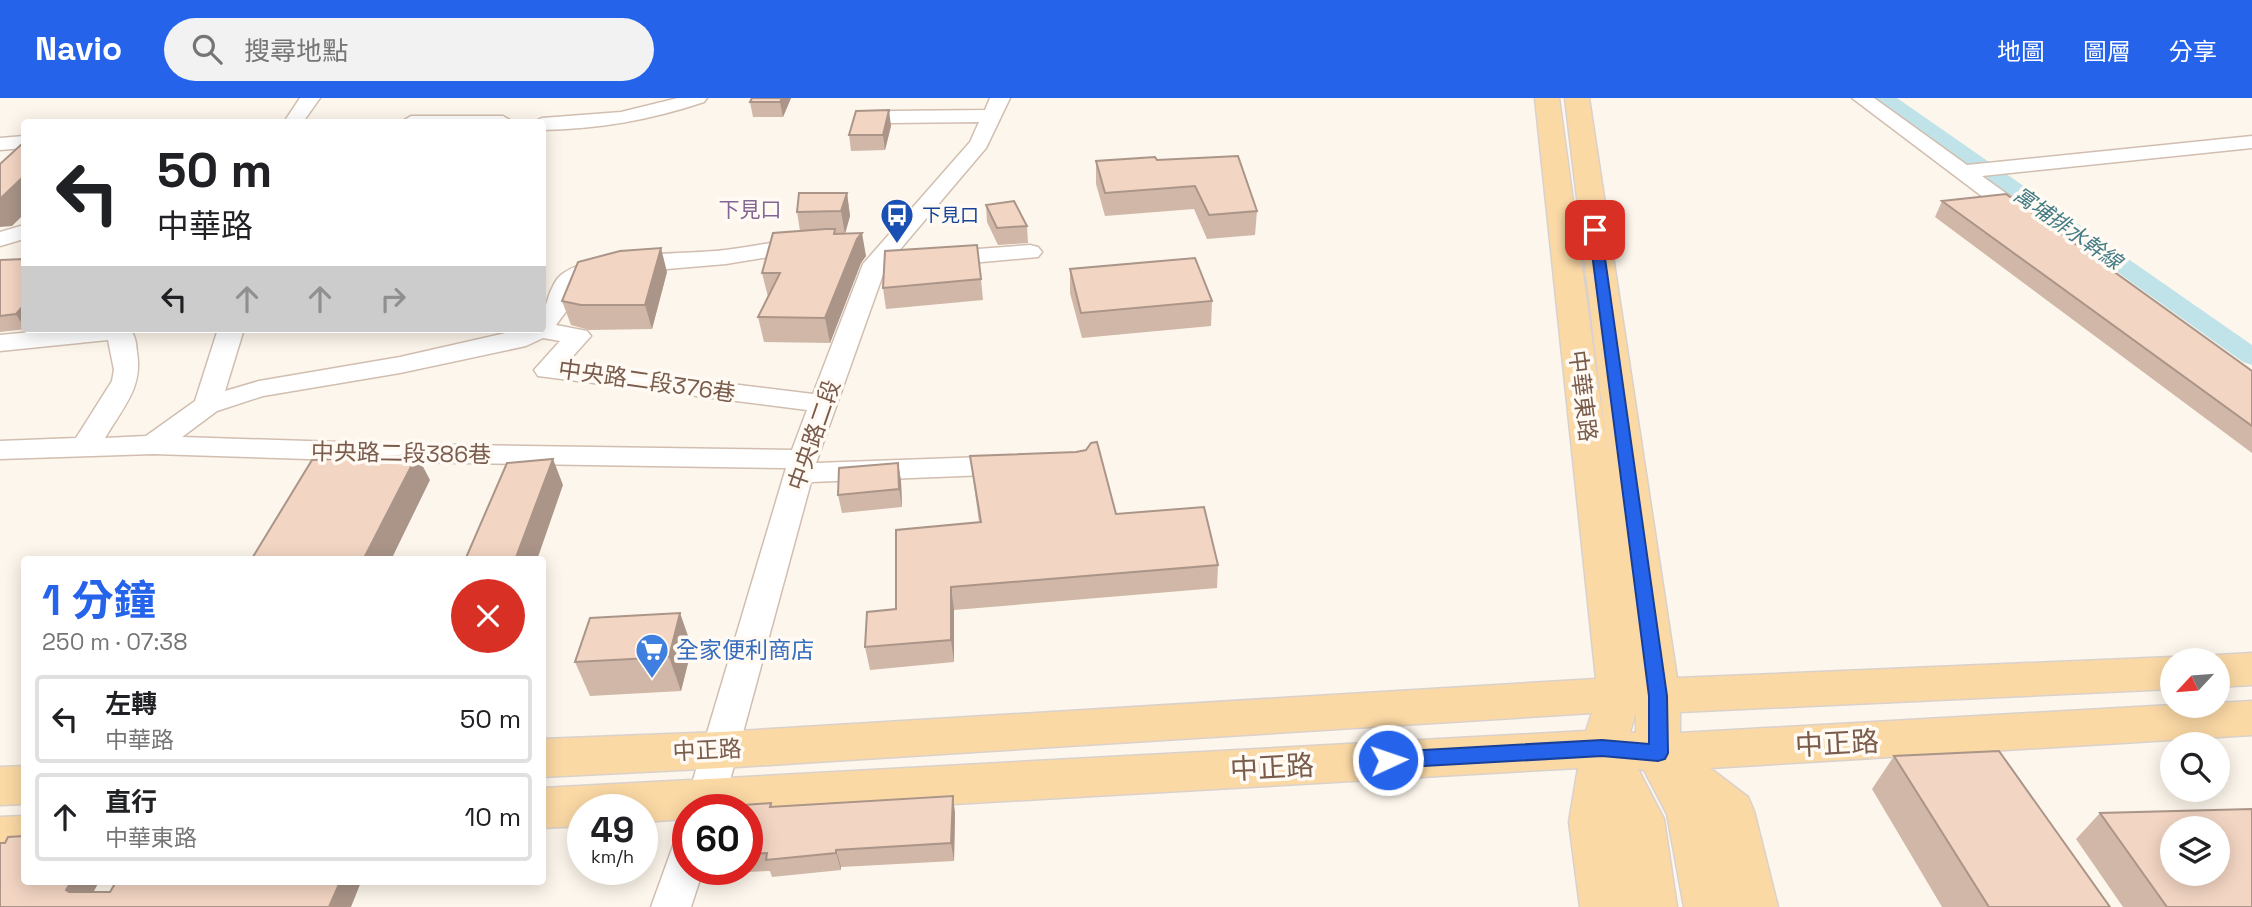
<!DOCTYPE html>
<html lang="zh-TW">
<head>
<meta charset="utf-8">
<style>
	body { margin:0; font-family:"Space Grotesk","Noto Sans TC",sans-serif; background:#f2f2f2; color:#202124; height:100vh; display:flex; flex-direction:column; font-size:26px; white-space:nowrap }
	* { box-sizing:border-box; margin:0 }
	p { font-size:23px; color:#757577 }
	.icon { flex:none; width:38px; height:38px; fill:none; stroke:currentColor; stroke-width:2; stroke-linecap:round; stroke-linejoin:round }
	.map { position:relative; flex:1; overflow:hidden }
	.side { position:absolute; left:21px; top:458px; width:525px; height:329px; display:flex; flex-direction:column; background:#fff; border-radius:7px; box-shadow:0 4px 18px #0003 }
	.side>* { flex:none }
	.hud { position:absolute; left:21px; top:21px; width:525px; height:214px; border-radius:7px; box-shadow:0 4px 18px #0003; background:#fff; color:#202124; overflow:hidden }
	.needle { width:46px; rotate:244deg }
	.controls { position:absolute; left:2160px; top:550px; display:grid; gap:14px }
	.controls a { display:grid; place-items:center; width:70px; height:70px; border-radius:50%; background:#fff; box-shadow:0 4px 18px #0003; font-size:35px }
	.speed { position:absolute; left:567px; top:696px; display:flex; gap:14px; font-size:35px; font-weight:700; text-align:center }
	.speed>* { display:grid; place-content:center; width:91px; height:91px; border-radius:50%; background:#fff; box-shadow:0 4px 18px #0003; line-height:1 }
	.speed small { font-size:18px; font-weight:400 }
	.speed .limit { border:10px solid #d22; background:#fff; color:#111 }
	.pin { position:absolute; display:grid; place-items:center; width:60px; height:60px; color:#fff; margin:-30px; border-radius:14px; box-shadow:0 4px 10px #0006 }
	.me { position:absolute; width:77px; margin:-38px; rotate:87deg; stroke-linejoin:round; filter:drop-shadow(0 0 5px #0008) }
	.turn { display:flex; align-items:center; gap:24px; height:147px; padding:0 21px; font-size:32px }
	.turn .icon { width:91px; height:91px; stroke-width:2.5 }
	.turn b { display:block; font-size:49px; line-height:60px }
	.lanes { display:flex; align-items:center; height:66px; padding:0 21px; background:#0003; justify-content:center; gap:35px; direction:ltr }
	.lanes .off { opacity:.35 }
	.round { display:grid; place-items:center; flex:none; width:74px; height:74px; border-radius:37px; background:#f2f2f2 }
	.summary { display:flex; align-items:center; justify-content:space-between; height:119px; padding:0 21px }
	h1 { font-size:42px; font-weight:700; line-height:52px; color:#2563eb }
	ul { padding:0; list-style:none }
	li { display:flex; align-items:center; gap:21px; height:88px; margin:0 14px 10px; padding:0 7px; border:4px solid #e0e0e0; border-radius:7px }
	li div { flex:1 }
	li b { display:block; font-size:26px }
	li em { font-style:normal }
	header { display:flex; align-items:center; gap:42px; box-sizing:border-box; height:98px; padding:0 35px; background:#2563eb; color:#fff }
	header strong { font-size:33px }
	nav { display:flex; gap:38px; margin-inline-start:auto; font-size:24px }
	.search { width:490px; height:63px; background:#f2f2f2; display:flex; align-items:center; gap:18px; box-sizing:border-box; padding:0 24px; border-radius:38px; color:#757577; font-size:26px }
	.map>svg:first-child { display:block }
	.lines { fill:none; stroke-linecap:round; stroke-linejoin:round }
	.canal { fill:#bfe3e8; fill-rule:evenodd }
	.minor-casing { stroke:#d1beb0; stroke-width:3 }
	.major-casing { stroke:#dad1cd; stroke-width:3 }
	.minor { fill:#fff; fill-rule:evenodd }
	.major { fill:#fbd9a5; fill-rule:evenodd }
	.wall { fill:#d1b7a8 }
	.shaded-wall { fill:#aa9588 }
	.building { fill:#f3d5c3; stroke:#aa9588; stroke-width:2; fill-rule:evenodd }
	.route { fill:#2563eb; stroke:#184099; stroke-width:2 }
	.labels { text-anchor:middle; dominant-baseline:central; stroke-width:7; stroke-linejoin:round; paint-order:stroke }
	.far-transit-label { font-size:19px; fill:#164399; stroke:#fffaf3; text-anchor:start }
	.far-quarter-label { font-size:21px; fill:#846695; stroke:#fffaf3 }
	.far-water-label { font-size:21px; font-style:italic; fill:#437c86; stroke:#fffaf3 }
	.street-label { font-size:23px; fill:#7a5c4d; stroke:#fffaf3 }
	.shop-label { font-size:23px; fill:#366cbe; stroke:#fffaf3; text-anchor:start }
	.near-street-label { font-size:28px; fill:#7a5c4d; stroke:#fffaf3 }
</style>
</head>
<body>
<header>
<strong>Navio</strong>
<div class="search"><svg class="icon" aria-label="search" viewBox="0 0 24 24"><circle cx="10" cy="10" r="6"/><path d="M15 15l6 6"/></svg>搜尋地點</div>
<nav><a>地圖</a><a>圖層</a><a>分享</a></nav>
</header>
<div class="map">
<svg width="2252" height="809" viewBox="0 0 2252 809">
	<rect width="100%" height="100%" fill="#fdf6ec"/>
	<g class="lines">
		<path class="canal" d="M1874 0H1897L2252 247V267L2243 264Z"/>
		<defs>
			<path id="minor" d="M300 0H320L303 24H284Z
				M678 0H707L704 4C651 22 598 31 542 32V24H533L542 20 621 14Z
				M990 0H1010L986 50 886 168 816 365 1012 358 1022 360 1026 367 1022 374 1012 376 811 384 722 712H688V720L684 712 786 370 400 364 153 356 0 361V343L76 340 112 283 114 272 108 242 0 253V237L64 231 131 233C136 239 136 246 137 254 143 290 123 309 105 340L146 338 195 303 218 231H244L225 293 259 283 400 259 523 231H542C542 217 550 186 561 177 589 153 686 157 725 152 753 149 781 142 810 139L818 141 821 146 818 151 726 166 596 177 580 186 573 204 556 227 587 233 591 238 566 266 813 296 863 166 970 44 979 24 891 25 881 19 891 13 985 12ZM543 240 560 243 534 272 538 278 807 312 792 352 400 346 182 339 217 313 263 298 400 275 526 248Z
				M1852 0H1874L1967 67 2252 38V50L1982 78 2036 117 2039 122 2036 127H2020Z
				M411 18H503L513 24H401Z
				M24 38V50L0 52V40Z
				M24 127V141L0 148V134Z
				M1030 147 1038 149 1042 154 1038 159 938 168 930 166 926 161 930 156 938 154Z
				M688 740V772H703L691 809H651L674 745Z"/>
			<path id="major" d="M1535 0H1559L1608 359 1565 0H1589L1677 580 2172 559 2182 562H2172V591L1680 614V635L2172 607H2217V605L2252 603V637L1710 670 1748 699 1754 713 1778 809H1684L1667 716 1644 672 1638 671 1664 721 1677 809H1580L1569 724 1578 670 747 718V712H688V721L642 724V712H583V728L542 730V690L1586 633 1592 615 721 670 542 679V641L721 634 1596 581ZM1636 614V635L1630 634Z
				M2252 555V587L2217 589V562H2202L2217 557Z
				M24 668V706L0 707V669Z
				M24 718V760L0 761V719Z"/>
		</defs>
		<use href="#minor" class="minor-casing"/>
		<use href="#major" class="major-casing"/>
		<use href="#minor" class="minor"/>
		<use href="#major" class="major"/>
	</g>
	<path class="wall" d="M791 0 783 19H753L750 4Z
		M891 28 885 52 851 53 849 37Z
		M1157 62 1257 113 1255 137 1207 141 1194 111 1105 118 1096 86V63Z
		M847 95 850 118 845 135 866 158 861 165 830 245 764 244 758 219 768 199 762 175 800 133 797 114Z
		M1942 103 2252 273V355L1935 119Z
		M986 107 1027 128 1028 145 998 147 987 124Z
		M24 161V231H27L0 234V162Z
		M1070 171 1212 203 1211 228 1082 240 1070 195Z
		M667 174 652 231 589 232 571 227 562 203Z
		M981 181 983 202 886 211 883 190Z
		M970 358 1116 416 1218 467 1217 490 954 512V564L870 572 865 549 896 511 979 424Z
		M898 365 901 383 902 409 842 415 838 397Z
		M692 549 681 593 590 598 575 564Z
		M1894 658 2110 809H1942L1872 691Z
		M953 698 955 716 954 763 841 769V772L772 779 770 773 727 775 726 772H747V712L771 705 772 709Z
		M2100 715 2252 809H2123L2076 741Z"/>
	<path class="shaded-wall" d="M782 0H791L783 19 780 4Z
		M889 12 891 28 885 52 883 37Z
		M24 78V116L12 128 0 129V101Z
		M847 95 850 118 845 136 841 113Z
		M862 135 866 158 861 165 830 245 825 220 857 141Z
		M661 150 667 174 652 231 645 207Z
		M24 207V229L16 216Z
		M417 357 430 382 391 462H363Z
		M553 361 563 387 537 462H515Z
		M898 365 901 383 902 409 899 391Z
		M951 489 954 512V564L951 542Z
		M680 515 692 549 681 593 669 559Z
		M953 698 955 716 954 763 951 745Z
		M836 752 841 769V772L836 755Z
		M71 784H99L85 809 66 792Z
		M340 784H361L351 809H329Z"/>
	<path class="building" d="M752 0H782L780 4H750Z
		M889 12 883 37H849L856 13Z
		M24 44V78L0 101V66Z
		M1238 58 1257 113 1209 117 1195 88 1105 95 1096 63 1155 59 1157 62Z
		M799 95H847L841 113 797 114Z
		M2006 96 2252 273V328L1942 103Z
		M1014 103 1027 128 997 130 986 107Z
		M826 131H835L834 136 862 135 857 141 825 220 758 219 780 175H762L773 135Z
		M977 147 981 181 883 190 885 153Z
		M661 150 645 207H581L562 203 578 164 620 153Z
		M1195 160 1212 203 1081 215 1070 171Z
		M24 161V207L16 216 0 218V162Z
		M1097 344 1116 416 1204 409 1218 467 951 489V542L865 549 867 514 896 511V432L981 424 970 358 1076 354 1086 352 1091 345Z
		M417 357 363 462H251L312 362Z
		M553 361 515 462H465L507 365Z
		M898 365 899 391 838 397 839 370Z
		M680 515 669 559 575 564 590 520Z
		M1999 653 2110 809H1989L1894 658Z
		M953 698 951 745 836 752V755L766 762 767 755 747 756V712H730L731 708 771 705 770 709Z
		M2252 711V809H2167L2100 715ZM2172 730H2217V775H2172Z
		M24 738V784H71L66 792 69 794H110L116 784H340L329 809H0V745H5L8 739Z"/>
	<path class="route" d="M1595 129 1601 132 1667 598 1668 655 1665 661 1658 663 1602 658 1388 670 1381 668 1378 662 1381 657 1388 654 1602 642 1649 646V598L1589 132Z"/>
	<defs>
		<symbol id="bus-pin" viewBox="-11 -11 22 30"><path d="M0 17L-7.5 6A9.5 9.5 0 1 1 7.5 6Z" fill="#1a4fb4" stroke="#fffaf3"/><path d="M-5-6H5V4H4V6H2V4H-2V6H-4V4H-5ZM-3.5-4V0h7V-4ZM-3.5 1.2v1.5H-2V1.2ZM2 1.2v1.5H3.5V1.2Z" fill="#fff"/></symbol>
		<symbol id="supermarket-pin" viewBox="-11 -11 22 30"><path d="M0 17L-7.5 6A9.5 9.5 0 1 1 7.5 6Z" fill="#3f7fe0" stroke="#fffaf3"/><path d="M-6-5.5h2.5l.6 2H6L4.5 2H-2.5L-4.4-4H-6ZM-1.5 3.2a1.3 1.3 0 1 0 .1 0ZM3 3.2a1.3 1.3 0 1 0 .1 0Z" fill="#fff"/></symbol>
	</defs>
	<g fill-rule="evenodd">
		<use href="#bus-pin" x="878" y="98" width="38" height="52"/>
		<use href="#supermarket-pin" x="633" y="533" width="38" height="52"/>
	</g>
	<g class="labels">
		<g class="far-transit-label">
			<text x="922" y="117">下見口</text>
		</g>
		<g class="far-quarter-label">
			<text x="750" y="111">下見口</text>
		</g>
		<g class="far-water-label">
			<text transform="translate(2068 130) rotate(35)">寓埔排水幹線</text>
		</g>
		<g class="street-label">
			<text transform="translate(647 283) rotate(8)">中央路二段376巷</text>
			<text transform="translate(1583 298) rotate(83)">中華東路</text>
			<text transform="translate(814 337) rotate(-71)">中央路二段</text>
			<text transform="translate(401 355) rotate(1)">中央路二段386巷</text>
			<text transform="translate(707 652) rotate(-3)">中正路</text>
		</g>
		<g class="shop-label">
			<text x="676" y="552">全家便利商店</text>
		</g>
		<g class="near-street-label">
			<text transform="translate(1837 645) rotate(-3)">中正路</text>
			<text transform="translate(1272 669) rotate(-3)">中正路</text>
		</g>
	</g>
</svg>
<div class="controls">
<a><svg class="needle" viewBox="-14 -14 28 28"><path d="M0-13l5 13h-10z" fill="#e53935"/><path d="M0 13l5-13h-10z" fill="#757577"/></svg></a>
<a><svg class="icon" aria-label="search" viewBox="0 0 24 24"><circle cx="10" cy="10" r="6"/><path d="M15 15l6 6"/></svg></a>
<a><svg class="icon" aria-label="layers" viewBox="0 0 24 24"><path d="M12 4l9 5-9 5-9-5zM3 14l9 5 9-5"/></svg></a>
</div>
<div class="speed"><div>49<small>km/h</small></div><div class="limit">60</div></div>
<div class="pin" style="left:1595px;top:132px;background:#d93025"><svg class="icon" aria-label="arrive" viewBox="0 0 24 24"><path d="M6 21V4h12l-3 4 3 4H6"/></svg></div>
<svg class="me" style="left:1388px;top:662px" viewBox="-20 -20 40 40"><circle r="17" fill="#2563eb" stroke="#fff" stroke-width="3"/><path d="M0-11L8 9 0 5-8 9z" fill="#fff"/></svg>
<div class="hud">
<div class="turn"><svg class="icon" aria-label="left" viewBox="0 0 24 24"><path d="M17 20v-9H6M10 6l-5 5 5 5"/></svg><div><b>50 m</b>中華路</div></div>
<div class="lanes"><svg class="icon" aria-label="left" viewBox="0 0 24 24"><path d="M17 20v-9H6M10 6l-5 5 5 5"/></svg><svg class="icon off" aria-label="ahead" viewBox="0 0 24 24"><path d="M12 20V5M6 11l6-6 6 6"/></svg><svg class="icon off" aria-label="ahead" viewBox="0 0 24 24"><path d="M12 20V5M6 11l6-6 6 6"/></svg><svg class="icon off" aria-label="right" viewBox="0 0 24 24"><path d="M7 20v-9h11M14 6l5 5-5 5"/></svg></div>
</div>
<section class="side">
<div class="summary"><div><h1>1 分鐘</h1><p>250 m · 07:38</p></div><a class="round" style="background:#d93025;color:#fff"><svg class="icon" aria-label="close" viewBox="0 0 24 24"><path d="M6 6l12 12M18 6L6 18"/></svg></a></div>
<ul>
<li><svg class="icon" aria-label="left" viewBox="0 0 24 24"><path d="M17 20v-9H6M10 6l-5 5 5 5"/></svg><div><b>左轉</b><p>中華路</p></div><em>50 m</em></li>
<li><svg class="icon" aria-label="ahead" viewBox="0 0 24 24"><path d="M12 20V5M6 11l6-6 6 6"/></svg><div><b>直行</b><p>中華東路</p></div><em>10 m</em></li>
</ul>
</section>
</div>
</body>
</html>
